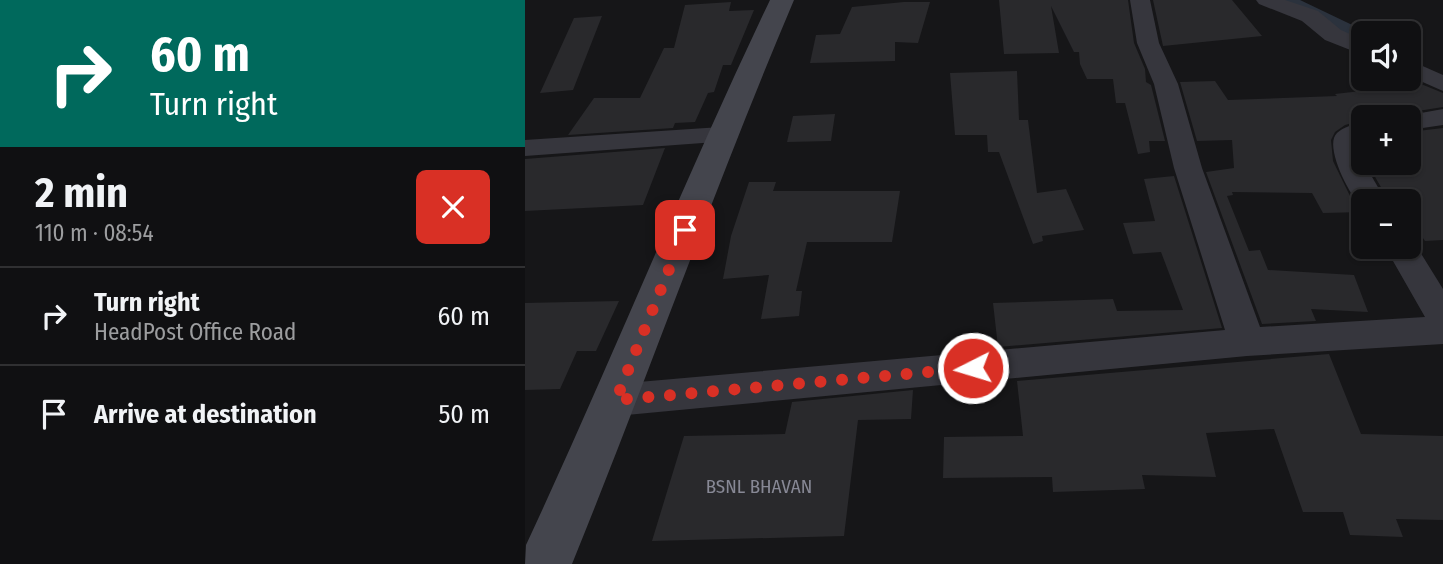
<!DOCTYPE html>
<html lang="en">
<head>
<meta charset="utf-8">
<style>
	body { margin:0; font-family:"Fira Sans Condensed",sans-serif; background:#1e1e20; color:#f1f3f6; height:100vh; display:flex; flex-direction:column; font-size:26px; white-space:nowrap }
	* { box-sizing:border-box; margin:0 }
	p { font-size:23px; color:#9c9d9f }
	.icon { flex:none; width:38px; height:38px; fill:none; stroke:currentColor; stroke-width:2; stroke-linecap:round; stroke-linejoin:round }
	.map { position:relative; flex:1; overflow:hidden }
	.side { display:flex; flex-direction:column; background:#101012; width:525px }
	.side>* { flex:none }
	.hud { background:#00695c; color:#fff; overflow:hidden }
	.buttons { position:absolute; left:826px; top:21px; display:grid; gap:14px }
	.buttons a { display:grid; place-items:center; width:70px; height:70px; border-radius:10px; background:#101012; box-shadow:0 2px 5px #0004,0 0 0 2px #303032; font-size:35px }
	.pin { position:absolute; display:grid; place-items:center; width:60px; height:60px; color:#fff; margin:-30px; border-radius:14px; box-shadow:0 4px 10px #0006 }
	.me { position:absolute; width:77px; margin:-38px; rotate:265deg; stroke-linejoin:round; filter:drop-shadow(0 0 5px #0008) }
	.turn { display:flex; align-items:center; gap:24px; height:147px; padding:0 35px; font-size:32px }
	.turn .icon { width:91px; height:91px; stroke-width:2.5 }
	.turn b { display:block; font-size:49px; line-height:60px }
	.round { display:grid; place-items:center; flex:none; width:74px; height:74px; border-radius:10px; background:#1e1e20 }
	.summary { display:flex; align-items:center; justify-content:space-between; height:119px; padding:0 35px }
	h1 { font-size:42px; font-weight:700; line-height:52px }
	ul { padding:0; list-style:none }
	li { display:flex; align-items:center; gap:21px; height:98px; padding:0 35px; border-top:2px solid #303032 }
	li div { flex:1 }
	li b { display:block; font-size:26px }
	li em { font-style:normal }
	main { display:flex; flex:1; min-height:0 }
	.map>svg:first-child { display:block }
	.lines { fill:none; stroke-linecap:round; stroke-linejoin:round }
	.canal { fill:#2b323d; fill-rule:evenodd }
	.building { fill:#29292c }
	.street { fill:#36363d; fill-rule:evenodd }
	.secondary { fill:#44454d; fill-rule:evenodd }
	.route { stroke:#d93025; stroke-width:12; stroke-dasharray:0 21.6 }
	.labels { text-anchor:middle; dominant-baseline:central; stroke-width:7; stroke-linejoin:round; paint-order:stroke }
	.near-number-label { font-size:19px; fill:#878895 }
</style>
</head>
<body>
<main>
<section class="side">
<div class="hud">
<div class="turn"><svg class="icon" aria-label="right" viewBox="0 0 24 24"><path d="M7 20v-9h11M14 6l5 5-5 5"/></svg><div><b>60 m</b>Turn right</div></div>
</div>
<div class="summary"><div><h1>2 min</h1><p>110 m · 08:54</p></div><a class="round" style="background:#d93025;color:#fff"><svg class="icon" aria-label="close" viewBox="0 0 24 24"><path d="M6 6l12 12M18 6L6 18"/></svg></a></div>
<ul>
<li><svg class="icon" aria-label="right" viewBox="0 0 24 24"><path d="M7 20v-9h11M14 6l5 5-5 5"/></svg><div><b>Turn right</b><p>HeadPost Office Road</p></div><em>60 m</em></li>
<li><svg class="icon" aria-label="arrive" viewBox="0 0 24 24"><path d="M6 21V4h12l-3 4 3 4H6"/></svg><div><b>Arrive at destination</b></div><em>50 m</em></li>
</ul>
</section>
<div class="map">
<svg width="918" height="564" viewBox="0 0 918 564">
	<rect width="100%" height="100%" fill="#161618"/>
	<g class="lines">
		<path class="canal" d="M749 0H775L844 33H838V46L830 44 752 4Z"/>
	</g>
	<path class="building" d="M474 0H603L609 43 620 69 621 82 626 85 640 141H624L625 152 613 154 600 103H591L588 79H562L555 64 554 52H549L526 6 534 53 479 54Z
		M628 0H707L737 36 638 46Z
		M206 2 204 11 229 10 206 65H198L189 92 183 93 170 122 150 123 148 128 43 135 69 98H115L139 48H149L160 5Z
		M379 2H405L393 43 370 42V61L285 63 291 35 315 34 327 7Z
		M77 16 48 90 15 93 49 18Z
		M492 71 494 120H503L512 193 541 189 559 230 517 236 518 241 508 244 474 152H463L462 135H430L425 73Z
		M690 81 703 100 812 96 810 94 896 84 918 93V107L874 114 871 117H838V120L820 125 810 132 806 140 808 161 825 196 838 212 798 213 787 193 707 192 708 195 702 196 724 251 735 250 743 270 829 275 843 312 786 309 791 321 737 324 681 172 709 168 707 140 672 141 655 82Z
		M310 114 306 141 262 142 268 116Z
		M918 128V240L900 241 884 218V201H864L842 163H884V132Z
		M140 148 118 205 0 211V159Z
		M649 176 697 328 473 347 468 303 588 299 592 311 658 310 636 252 608 254 598 223 630 221 619 179Z
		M224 182H251L248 191H375L367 242H282L271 291H277L274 316 236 319 244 275 198 279 206 236Z
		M94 301 71 351H52L35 389 0 390V303Z
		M804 354 836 434 918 436V520L871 519 878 537 825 535 818 512H778L749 429 681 433 691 477 617 475 620 489 528 492 527 477 418 478 419 437 498 436 492 381Z
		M388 390 386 419 333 420 319 536 127 541 159 436 260 434 267 402Z"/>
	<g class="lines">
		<path class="street" d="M605 0H625L634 43 653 84 677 168 735 327 900 317 860 247H884V238L887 239 918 289V344L722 356 91 416 77 411 72 400 77 389 91 384 700 330 649 168 629 84 612 43Z
			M731 0H760L793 11 816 30 838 40V55L800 40 777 21 734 4Z
			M884 60 918 75V91L884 76Z
			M918 109V125L884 130V117H874Z
			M838 122 836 158 861 201H838V208C826 199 798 146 812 133 818 127 830 124 838 122Z
			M196 127 205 129 209 135 205 141 0 156V140Z"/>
		<path class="secondary" d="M245 0H269C190 186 123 377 47 564H0L1 545C85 365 159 180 245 0Z"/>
	</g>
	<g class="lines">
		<path class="route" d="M160 230 91 400 448 368"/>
	</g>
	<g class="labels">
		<g class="near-number-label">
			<text x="234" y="486">BSNL BHAVAN</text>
		</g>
	</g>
</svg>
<div class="buttons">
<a><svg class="icon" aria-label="sound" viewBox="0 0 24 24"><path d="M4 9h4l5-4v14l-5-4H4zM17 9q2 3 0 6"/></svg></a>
<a>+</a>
<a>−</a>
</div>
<div class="pin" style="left:160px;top:230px;background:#d93025"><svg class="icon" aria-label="arrive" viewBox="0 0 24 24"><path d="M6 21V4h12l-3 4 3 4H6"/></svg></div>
<svg class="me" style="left:448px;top:368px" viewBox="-20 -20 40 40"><circle r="17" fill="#d93025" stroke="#fff" stroke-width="3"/><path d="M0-11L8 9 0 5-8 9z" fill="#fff"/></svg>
</div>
</main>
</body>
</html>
